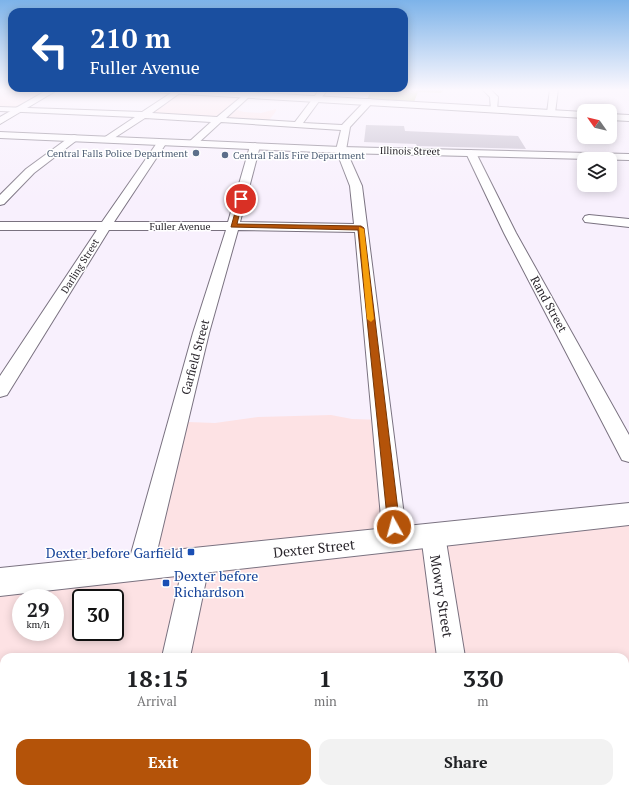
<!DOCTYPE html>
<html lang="en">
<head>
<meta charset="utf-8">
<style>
	body { margin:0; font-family:"PT Serif",serif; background:#f2f2f2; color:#202124; height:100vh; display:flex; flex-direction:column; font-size:15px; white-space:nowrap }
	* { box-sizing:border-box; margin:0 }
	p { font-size:13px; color:#757577 }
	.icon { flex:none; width:22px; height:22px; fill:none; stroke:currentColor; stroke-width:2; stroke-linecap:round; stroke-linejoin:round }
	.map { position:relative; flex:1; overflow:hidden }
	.panel { position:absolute; left:0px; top:653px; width:629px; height:140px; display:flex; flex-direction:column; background:#fff; border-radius:12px 12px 0 0; box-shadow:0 2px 10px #0003 }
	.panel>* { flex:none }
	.top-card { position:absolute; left:8px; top:8px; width:400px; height:84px; border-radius:12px; box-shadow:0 2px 10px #0003; background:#1a4fa0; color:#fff; overflow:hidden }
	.needle { width:26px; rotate:304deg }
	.fabs { position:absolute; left:577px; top:104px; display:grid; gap:8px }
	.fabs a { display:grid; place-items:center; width:40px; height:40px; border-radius:8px; background:#fff; box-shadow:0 2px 10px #0003; font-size:20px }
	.speed { position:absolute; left:12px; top:589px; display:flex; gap:8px; font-size:20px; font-weight:700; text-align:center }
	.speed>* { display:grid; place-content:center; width:52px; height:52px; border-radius:50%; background:#fff; box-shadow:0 2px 10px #0003; line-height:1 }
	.speed small { font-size:10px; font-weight:400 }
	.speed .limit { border:2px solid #111; border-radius:6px; background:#fff; color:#111 }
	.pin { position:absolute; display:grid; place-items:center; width:34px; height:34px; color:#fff; margin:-17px; border:2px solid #fff; border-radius:50%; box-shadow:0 1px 4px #0007 }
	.me { position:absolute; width:44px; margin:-22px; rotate:353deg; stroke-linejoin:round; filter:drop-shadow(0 0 3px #0008) }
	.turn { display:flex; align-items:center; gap:14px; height:84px; padding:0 16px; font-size:18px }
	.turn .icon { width:52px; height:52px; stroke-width:2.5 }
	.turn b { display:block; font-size:28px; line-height:34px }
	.eta { display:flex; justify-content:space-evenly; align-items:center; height:68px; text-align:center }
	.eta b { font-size:24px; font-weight:700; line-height:28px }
	.action { display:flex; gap:8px; margin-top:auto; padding:8px 16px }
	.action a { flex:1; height:46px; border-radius:12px; background:#b45309; color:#fff; font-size:16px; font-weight:700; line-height:46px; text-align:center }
	.action a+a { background:#f2f2f2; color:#202124 }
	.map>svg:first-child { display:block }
	.commercial { fill:#fde2e4; fill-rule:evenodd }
	.green { fill:#c2ca85 }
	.building { fill:#c5bdcd }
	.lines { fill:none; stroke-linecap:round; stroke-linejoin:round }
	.minor-casing { stroke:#7a7280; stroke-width:2 }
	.tertiary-casing { stroke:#7a7280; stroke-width:2 }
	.primary-casing { stroke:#7a7280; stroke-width:2 }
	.minor { fill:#fff; fill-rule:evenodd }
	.tertiary { fill:#fff; fill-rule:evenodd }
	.primary { fill:#fff; fill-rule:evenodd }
	.route { fill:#b45309; stroke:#753606 }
	.slow { fill:#f59e0b }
	.service-dot { fill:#5c6f8a; stroke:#fff; stroke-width:1.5 }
	.transit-dot { fill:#1a4fb4; stroke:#fff; stroke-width:1.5 }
	.labels { text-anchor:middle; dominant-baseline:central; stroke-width:3; stroke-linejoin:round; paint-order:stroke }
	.far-street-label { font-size:10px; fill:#2a262c; stroke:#fff }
	.far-service-label { font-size:10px; fill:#4e5e75; stroke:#fff; text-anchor:end }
	.street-label { font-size:12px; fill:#2a262c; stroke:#fff }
	.near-street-label { font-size:14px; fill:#2a262c; stroke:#fff }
	.near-transit-label { font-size:14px; fill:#164399; stroke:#fff; text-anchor:end }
</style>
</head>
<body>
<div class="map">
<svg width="629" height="793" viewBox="0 0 629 793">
	<rect width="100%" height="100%" fill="#f8f0fd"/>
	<path class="commercial" d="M0 89H56L21 109H0Z
		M182 91 248 94 234 109 244 112 261 113 276 109V111L267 123 148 113Z
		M331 415 352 419 385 420 402 540 629 523V793H0V584L147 571 188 422 215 423 258 417ZM21 598H55V632H21ZM81 598H115V632H81ZM4 657H625V789H4Z"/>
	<path class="green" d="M356 89H445L441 93 418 92 414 102 367 99 371 92 355 91Z"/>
	<path class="building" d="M366 125 404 126 405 131 518 136 526 149 417 146 416 144 364 142Z"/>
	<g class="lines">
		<defs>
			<path id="minor" d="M177 89 184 90 152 113 217 117 247 92H250V96L226 118 295 122 320 89H328L303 123 342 125 367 99H370L374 101 350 127 346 150 362 186 407 539 404 547 395 550 386 547 383 539 355 232 238 230 209 333 153 568 149 576 140 580 131 576 127 568 193 333 226 230H109L7 395 0 397V376L97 230H0V222H102L159 140H165L167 142 114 222H228L250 146 255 143 260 146 240 222 354 224 350 186 336 150 341 130 221 122 196 145H190L188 143 190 141 211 122 145 118 108 142 105 141 103 139 105 137 135 117 0 111V107L142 112Z
				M482 89H490L498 97 497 111H491L490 97Z
				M550 89H558L555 113 551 115 547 113Z
				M74 135 77 136 79 138 77 140 34 173 4 204 0 205V195L26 169 71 136Z
				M471 150 476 153 516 233 629 435V462L622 460 504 233 466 153Z
				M589 215 629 219V227L585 222 583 219 585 216Z
				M433 524 442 528 445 535 465 657H437L421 535 424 528Z
				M197 550 206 553 210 561 190 657H162L184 561 188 553Z
				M131 789H165L164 793H130Z
				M454 789H488L489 793H455Z"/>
			<path id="tertiary" d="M49 89H59L0 124V117Z
				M147 89H195L584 112V118L151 92Z
				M610 114 629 115V121L610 120Z
				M0 132 341 147 629 154V160L341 153 0 138Z"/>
			<path id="primary" d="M629 503V525L0 596V568Z"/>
		</defs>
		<use href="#minor" class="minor-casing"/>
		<use href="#tertiary" class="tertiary-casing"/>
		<use href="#primary" class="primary-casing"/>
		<use href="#minor" class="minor"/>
		<use href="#tertiary" class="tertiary"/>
		<use href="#primary" class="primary"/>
	</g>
	<linearGradient id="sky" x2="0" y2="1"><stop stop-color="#7db3e9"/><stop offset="0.45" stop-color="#fcf8fe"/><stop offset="1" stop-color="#fcf8fe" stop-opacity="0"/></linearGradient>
	<rect width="629" height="200" fill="url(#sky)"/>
	<path class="route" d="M239 198 243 199 237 224 361 226 364 228 400 527 398 530 394 532 390 530 388 527 358 230 231 227Z"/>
	<path class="slow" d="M359 227 364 229 374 319 371 322 367 319Z"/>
	<g class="service-dot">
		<circle cx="196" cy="153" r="4"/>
		<circle cx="225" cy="155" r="4"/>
	</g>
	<g class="transit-dot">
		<rect x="187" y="548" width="8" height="8" rx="2"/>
		<rect x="162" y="579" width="8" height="8" rx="2"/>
	</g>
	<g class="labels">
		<g class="far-street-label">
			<text transform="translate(410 151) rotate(1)">Illinois Street</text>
			<text x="180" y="226">Fuller Avenue</text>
			<text transform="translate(80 266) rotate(-58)">Darling Street</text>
		</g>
		<g class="far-service-label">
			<text x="188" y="153">Central Falls Police Department</text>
			<text x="233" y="155" text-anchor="start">Central Falls Fire Department</text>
		</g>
		<g class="street-label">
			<text transform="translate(549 304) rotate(61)">Rand Street</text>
			<text transform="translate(195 357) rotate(-75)">Garfield Street</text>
		</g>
		<g class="near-street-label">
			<text transform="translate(314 548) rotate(-6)">Dexter Street</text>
			<text transform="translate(442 596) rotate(81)">Mowry Street</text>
		</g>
		<g class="near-transit-label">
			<text x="183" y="552">Dexter before Garfield</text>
			<text x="174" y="575" text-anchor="start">Dexter before<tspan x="174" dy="16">Richardson</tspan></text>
		</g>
	</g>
</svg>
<div class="fabs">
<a><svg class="needle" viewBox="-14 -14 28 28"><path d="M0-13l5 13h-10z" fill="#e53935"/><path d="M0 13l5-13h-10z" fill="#757577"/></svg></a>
<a><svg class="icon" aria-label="layers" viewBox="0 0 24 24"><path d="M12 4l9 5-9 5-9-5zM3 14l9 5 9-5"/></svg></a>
</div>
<div class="speed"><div>29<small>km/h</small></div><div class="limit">30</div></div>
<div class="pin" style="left:241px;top:199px;background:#d93025"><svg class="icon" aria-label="arrive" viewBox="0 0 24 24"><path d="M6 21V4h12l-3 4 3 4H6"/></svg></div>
<svg class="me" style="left:394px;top:527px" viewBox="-20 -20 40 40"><circle r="17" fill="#b45309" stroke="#fff" stroke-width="3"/><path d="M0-11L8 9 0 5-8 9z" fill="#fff"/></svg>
<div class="top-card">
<div class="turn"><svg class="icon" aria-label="left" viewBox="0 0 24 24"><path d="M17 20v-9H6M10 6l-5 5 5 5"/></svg><div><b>210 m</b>Fuller Avenue</div></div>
</div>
<section class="panel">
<div class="eta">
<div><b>18:15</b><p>Arrival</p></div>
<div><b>1</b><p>min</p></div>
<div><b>330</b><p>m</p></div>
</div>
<div class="action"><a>Exit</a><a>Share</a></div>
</section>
</div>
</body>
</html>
